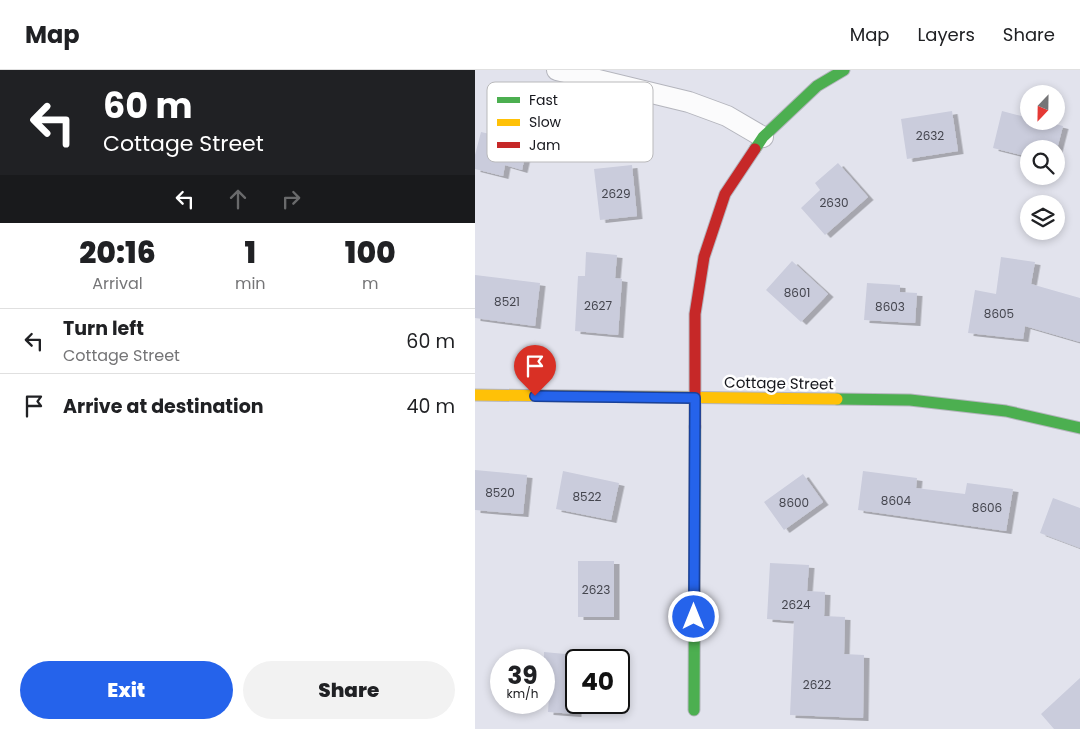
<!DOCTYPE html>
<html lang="en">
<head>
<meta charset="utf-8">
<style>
	body { margin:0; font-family:Poppins,sans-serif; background:#f2f2f2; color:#202124; height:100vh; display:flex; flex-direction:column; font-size:19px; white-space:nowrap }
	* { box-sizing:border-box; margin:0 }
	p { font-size:16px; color:#757577 }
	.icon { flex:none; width:28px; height:28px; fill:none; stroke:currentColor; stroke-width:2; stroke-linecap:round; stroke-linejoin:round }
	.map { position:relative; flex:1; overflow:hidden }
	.sheet { display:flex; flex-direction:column; background:#fff; width:475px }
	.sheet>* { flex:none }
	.hud { background:#202124; color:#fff; overflow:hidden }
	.needle { width:32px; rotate:202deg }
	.tools { position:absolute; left:545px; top:15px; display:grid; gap:10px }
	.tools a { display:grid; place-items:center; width:45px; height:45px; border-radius:50%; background:#fff; box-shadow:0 2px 8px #0003; font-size:25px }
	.speed { position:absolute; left:15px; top:579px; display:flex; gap:10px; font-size:25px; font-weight:700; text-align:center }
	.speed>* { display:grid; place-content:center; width:65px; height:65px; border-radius:50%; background:#fff; box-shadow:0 2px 8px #0003; line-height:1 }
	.speed small { font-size:12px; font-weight:400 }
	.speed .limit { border:2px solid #111; border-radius:8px; background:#fff; color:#111 }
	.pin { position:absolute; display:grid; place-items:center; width:42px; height:42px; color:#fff; margin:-51px -21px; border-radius:50% 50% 50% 0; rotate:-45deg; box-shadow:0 0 5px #0007 }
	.pin .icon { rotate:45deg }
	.me { position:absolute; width:55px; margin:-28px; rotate:0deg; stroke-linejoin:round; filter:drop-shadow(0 0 4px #0008) }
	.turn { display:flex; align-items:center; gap:18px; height:105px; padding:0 20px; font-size:22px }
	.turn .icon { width:65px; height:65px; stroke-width:2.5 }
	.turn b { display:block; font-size:35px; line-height:42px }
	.lanes { display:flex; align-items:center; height:48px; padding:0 20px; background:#0003; justify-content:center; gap:25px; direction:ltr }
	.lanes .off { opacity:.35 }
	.eta { display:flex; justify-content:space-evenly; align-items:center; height:85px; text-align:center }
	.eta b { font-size:30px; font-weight:800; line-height:35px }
	.primary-button { display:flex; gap:10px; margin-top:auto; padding:10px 20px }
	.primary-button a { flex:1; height:58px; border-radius:30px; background:#2563eb; color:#fff; font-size:20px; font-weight:800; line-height:58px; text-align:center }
	.primary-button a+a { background:#f2f2f2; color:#202124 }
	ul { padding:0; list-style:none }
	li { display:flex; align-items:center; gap:15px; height:65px; padding:0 20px; border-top:1px solid #e0e0e0 }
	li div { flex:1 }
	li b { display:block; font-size:19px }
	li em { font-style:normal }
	header { display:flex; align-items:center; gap:30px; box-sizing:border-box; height:70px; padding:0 25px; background:#fff; border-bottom:1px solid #e0e0e0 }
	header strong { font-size:24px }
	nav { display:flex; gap:28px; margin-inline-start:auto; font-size:18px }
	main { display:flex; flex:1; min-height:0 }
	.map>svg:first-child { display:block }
	.building { fill:#caccdc; filter:url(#shadow) }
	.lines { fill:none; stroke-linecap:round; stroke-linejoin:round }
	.street-casing { stroke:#b4b5bd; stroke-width:22 }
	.fast-casing { stroke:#b4b5bd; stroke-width:13 }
	.slow-casing { stroke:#b4b5bd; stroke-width:13 }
	.jam-casing { stroke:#b4b5bd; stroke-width:13 }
	.street { stroke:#fbfbfc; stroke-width:20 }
	.fast { stroke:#4caf50; stroke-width:11 }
	.slow { stroke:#ffc107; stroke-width:11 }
	.jam { stroke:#c62828; stroke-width:11 }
	.route-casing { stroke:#184099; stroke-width:12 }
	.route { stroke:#2563eb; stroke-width:9 }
	.labels { text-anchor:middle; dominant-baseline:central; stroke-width:5; stroke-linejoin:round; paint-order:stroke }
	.number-label { font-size:12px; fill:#44454e }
	.street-label { font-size:15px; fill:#16171d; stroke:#fff }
	.key { fill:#fff; stroke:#b9b9bb; stroke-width:1 }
	.key-label { font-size:14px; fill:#16171d }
</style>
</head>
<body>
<header>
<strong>Map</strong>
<nav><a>Map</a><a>Layers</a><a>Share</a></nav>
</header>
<main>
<section class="sheet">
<div class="hud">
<div class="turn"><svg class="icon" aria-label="left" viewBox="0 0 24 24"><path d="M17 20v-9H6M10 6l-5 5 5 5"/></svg><div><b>60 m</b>Cottage Street</div></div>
<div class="lanes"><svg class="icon" aria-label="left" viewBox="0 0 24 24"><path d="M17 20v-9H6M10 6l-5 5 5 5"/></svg><svg class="icon off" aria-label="ahead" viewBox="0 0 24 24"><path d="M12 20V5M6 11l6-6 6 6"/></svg><svg class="icon off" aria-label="right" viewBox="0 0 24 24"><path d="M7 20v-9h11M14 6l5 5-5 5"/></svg></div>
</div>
<div class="eta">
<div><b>20:16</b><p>Arrival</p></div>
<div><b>1</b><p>min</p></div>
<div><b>100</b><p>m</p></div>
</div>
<ul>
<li><svg class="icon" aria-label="left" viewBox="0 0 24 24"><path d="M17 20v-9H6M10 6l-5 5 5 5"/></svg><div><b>Turn left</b><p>Cottage Street</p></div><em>60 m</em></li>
<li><svg class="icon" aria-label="arrive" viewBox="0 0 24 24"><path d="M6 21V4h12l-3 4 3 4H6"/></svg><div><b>Arrive at destination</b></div><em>40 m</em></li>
</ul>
<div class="primary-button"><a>Exit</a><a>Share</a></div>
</section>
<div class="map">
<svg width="605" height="659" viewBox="0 0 605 659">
	<defs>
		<filter id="shadow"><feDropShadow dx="5.5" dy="3" stdDeviation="0" flood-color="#0004"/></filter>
	</defs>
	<rect width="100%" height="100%" fill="#e2e3ed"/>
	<path class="building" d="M477 41 483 81 432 89 426 49Z
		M527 41 554 48V51H567L588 56 581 83V79H554V87L518 78Z
		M6 62 53 73 47 100 30 95 28 106 0 99V85Z
		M363 93 393 127 350 165 326 138 345 120 340 113Z
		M157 95 162 146 125 150 119 99Z
		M111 182 142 185 140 208 147 209 143 265 100 261 103 206H110Z
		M526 187 560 192 556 214 605 228V272L550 256 548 269 493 263 500 220 521 224Z
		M317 191 353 224 326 252 291 220Z
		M0 205 65 213 60 256 0 248Z
		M392 213 425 215V222L442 223 440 253 389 250Z
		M0 400 52 405 48 444 0 440Z
		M88 401 144 413 136 450 81 439Z
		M388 401 442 408 441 418 490 424 492 413 538 419 531 461 383 440Z
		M328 404 348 432 309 460 289 432Z
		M578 428 605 438V478L565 463Z
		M103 491H139V547H103Z
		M295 493 334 495 332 521 350 522 349 546 370 547 369 584 389 585 388 648 315 645 319 551 292 549Z
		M69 582 101 585V644L73 642 75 609 69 608Z
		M605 608V659H579L566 644Z"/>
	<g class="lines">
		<defs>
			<path id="street" d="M82 0 214 32 252 46 288 67"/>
			<path id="fast" d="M280 79 288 67 342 16 369 0
				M362 329 435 330 531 341 605 358
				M219 640 220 357"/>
			<path id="slow" d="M0 325 362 329"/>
			<path id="jam" d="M220 357V244L229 187 250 124 280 79"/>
		</defs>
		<use href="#street" class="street-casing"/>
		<use href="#fast" class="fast-casing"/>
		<use href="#slow" class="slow-casing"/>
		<use href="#jam" class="jam-casing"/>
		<use href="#street" class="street"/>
		<use href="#fast" class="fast"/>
		<use href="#slow" class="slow"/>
		<use href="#jam" class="jam"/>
	</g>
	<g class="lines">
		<defs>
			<path id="route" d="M60 326 220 328 219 547"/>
		</defs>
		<use href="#route" class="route-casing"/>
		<use href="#route" class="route"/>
	</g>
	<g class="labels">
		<g class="number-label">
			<text x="455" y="65">2632</text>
			<text x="141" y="123">2629</text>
			<text x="359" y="132">2630</text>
			<text x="322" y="222">8601</text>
			<text x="32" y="231">8521</text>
			<text x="123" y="235">2627</text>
			<text x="415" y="236">8603</text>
			<text x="524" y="243">8605</text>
			<text x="25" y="422">8520</text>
			<text x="112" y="426">8522</text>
			<text x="421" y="430">8604</text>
			<text x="319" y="432">8600</text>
			<text x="512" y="437">8606</text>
			<text x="121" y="519">2623</text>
			<text x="321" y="534">2624</text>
			<text x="342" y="614">2622</text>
		</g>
		<g class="street-label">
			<text transform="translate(304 313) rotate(1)">Cottage Street</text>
		</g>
	</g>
	<rect x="12" y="12" width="166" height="80" rx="8" class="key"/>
	<rect x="22" y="27" width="23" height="6" fill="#4caf50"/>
	<rect x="22" y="49" width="23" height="7" fill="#ffc107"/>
	<rect x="22" y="72" width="23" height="6" fill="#c62828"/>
	<g class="key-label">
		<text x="54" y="35">Fast</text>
		<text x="54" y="57">Slow</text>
		<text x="54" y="80">Jam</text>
	</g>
</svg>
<div class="tools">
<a><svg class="needle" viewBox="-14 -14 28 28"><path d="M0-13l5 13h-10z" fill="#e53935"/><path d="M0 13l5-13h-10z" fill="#757577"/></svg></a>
<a><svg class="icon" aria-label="search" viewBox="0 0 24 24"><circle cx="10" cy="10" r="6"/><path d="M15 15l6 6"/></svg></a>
<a><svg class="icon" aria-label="layers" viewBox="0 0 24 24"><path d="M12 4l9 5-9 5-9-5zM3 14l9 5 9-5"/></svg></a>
</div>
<div class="speed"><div>39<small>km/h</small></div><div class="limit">40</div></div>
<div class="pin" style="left:60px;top:326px;background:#d93025"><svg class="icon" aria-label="arrive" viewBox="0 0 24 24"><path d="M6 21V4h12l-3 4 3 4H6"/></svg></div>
<svg class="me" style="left:219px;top:547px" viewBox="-20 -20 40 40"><circle r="17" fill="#2563eb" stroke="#fff" stroke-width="3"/><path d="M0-11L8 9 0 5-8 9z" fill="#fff"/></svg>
</div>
</main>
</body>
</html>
